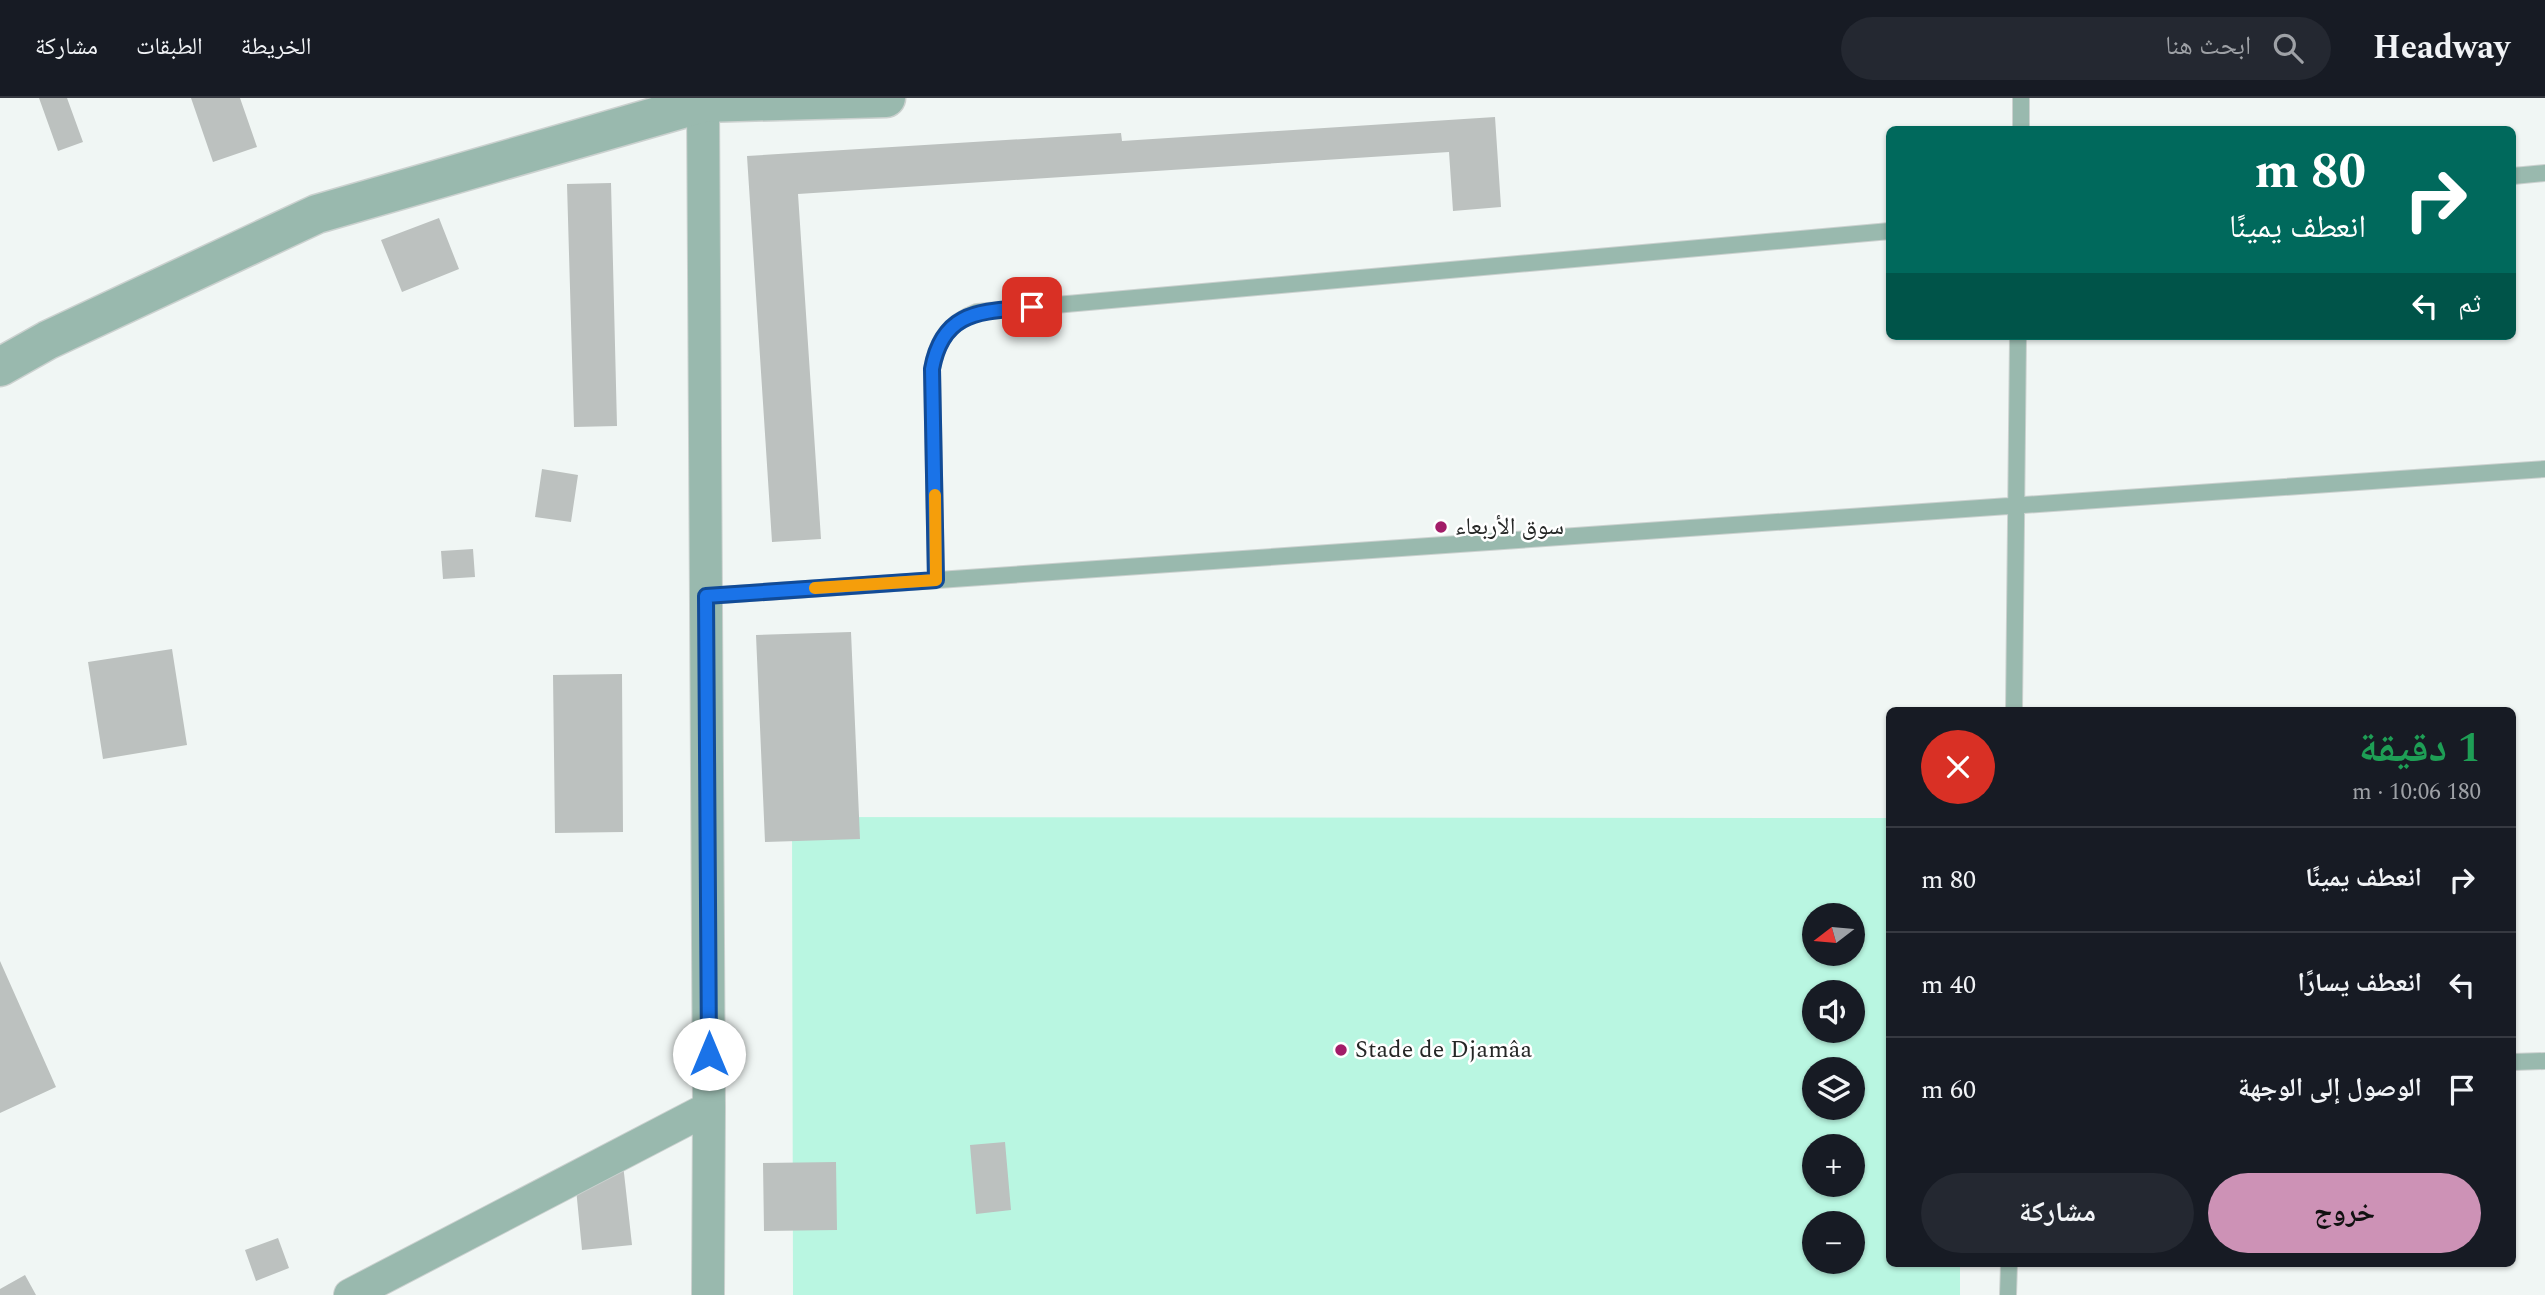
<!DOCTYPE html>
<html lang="ar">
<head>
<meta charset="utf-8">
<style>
	body { margin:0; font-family:Spectral,"Noto Naskh Arabic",serif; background:#242831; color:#f1f3f6; direction:rtl; height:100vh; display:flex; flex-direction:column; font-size:26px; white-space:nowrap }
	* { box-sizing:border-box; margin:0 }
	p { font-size:23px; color:#9ea1a6 }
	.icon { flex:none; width:38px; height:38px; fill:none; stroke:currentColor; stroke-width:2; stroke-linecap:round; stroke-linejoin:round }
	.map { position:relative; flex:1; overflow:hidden; direction:ltr }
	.panel { position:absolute; left:1886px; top:609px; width:630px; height:560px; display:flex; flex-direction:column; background:#171b24; border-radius:10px; box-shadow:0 2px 5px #0004; direction:rtl }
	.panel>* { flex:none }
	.banner { position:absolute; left:1886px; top:28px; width:630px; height:214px; border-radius:10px; box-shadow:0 2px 5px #0004; direction:rtl; background:#00695c; color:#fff; overflow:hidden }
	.needle { width:46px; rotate:254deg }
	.fabs { position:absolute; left:1802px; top:805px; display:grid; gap:14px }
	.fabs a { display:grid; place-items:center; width:63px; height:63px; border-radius:50%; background:#171b24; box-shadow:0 2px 5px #0004; font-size:35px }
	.pin { position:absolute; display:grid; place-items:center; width:60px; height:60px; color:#fff; margin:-30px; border-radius:14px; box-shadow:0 4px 10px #0006 }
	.me { position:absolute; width:77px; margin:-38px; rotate:0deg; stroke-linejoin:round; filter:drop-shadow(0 0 5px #0008) }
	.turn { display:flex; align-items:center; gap:24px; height:147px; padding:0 35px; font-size:32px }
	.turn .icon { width:91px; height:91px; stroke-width:2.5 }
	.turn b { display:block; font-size:49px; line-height:60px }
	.then { display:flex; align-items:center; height:66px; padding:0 35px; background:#0003; gap:14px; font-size:26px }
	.round { display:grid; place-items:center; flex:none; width:74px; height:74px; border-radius:37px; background:#242831 }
	.head { display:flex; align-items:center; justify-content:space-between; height:119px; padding:0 35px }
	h1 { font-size:42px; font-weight:700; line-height:52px; color:#1e9e55 }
	.cta { display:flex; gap:14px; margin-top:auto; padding:14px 35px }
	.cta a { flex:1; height:80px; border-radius:42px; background:#cd92b6; color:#111; font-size:28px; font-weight:700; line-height:80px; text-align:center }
	.cta a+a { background:#242831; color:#f1f3f6 }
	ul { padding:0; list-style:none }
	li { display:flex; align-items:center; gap:21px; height:105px; padding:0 35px; border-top:2px solid #363941 }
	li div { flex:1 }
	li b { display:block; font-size:26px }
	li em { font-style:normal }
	header { display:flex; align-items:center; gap:42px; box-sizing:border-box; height:98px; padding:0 35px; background:#171b24; border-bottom:2px solid #363941 }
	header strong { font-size:33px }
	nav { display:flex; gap:38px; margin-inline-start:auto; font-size:24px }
	.search { width:490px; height:63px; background:#242831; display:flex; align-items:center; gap:18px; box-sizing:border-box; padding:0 24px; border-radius:38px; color:#9ea1a6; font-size:26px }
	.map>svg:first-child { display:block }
	.green { fill:#b9f6e1; fill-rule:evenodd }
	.building { fill:#bcc1bf }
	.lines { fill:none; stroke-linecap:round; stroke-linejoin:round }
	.service-casing { stroke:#cbd1cf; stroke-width:18 }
	.minor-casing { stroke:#cbd1cf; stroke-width:34 }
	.tertiary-casing { stroke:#cbd1cf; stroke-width:41 }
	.service { stroke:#99b9ae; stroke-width:16 }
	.minor { stroke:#99b9ae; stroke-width:32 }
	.tertiary { stroke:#99b9ae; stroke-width:38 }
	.route-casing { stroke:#114b97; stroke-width:18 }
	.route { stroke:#1a73e8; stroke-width:12 }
	.slow { stroke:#f59e0b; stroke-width:12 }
	.poi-dot { fill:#a21c68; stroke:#fff; stroke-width:2.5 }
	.labels { text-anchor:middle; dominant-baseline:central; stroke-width:5; stroke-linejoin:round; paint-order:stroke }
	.poi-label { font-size:24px; fill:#252726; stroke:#fff; text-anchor:start }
</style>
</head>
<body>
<header>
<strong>Headway</strong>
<div class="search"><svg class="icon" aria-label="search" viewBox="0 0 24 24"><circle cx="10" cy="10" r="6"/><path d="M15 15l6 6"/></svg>ابحث هنا</div>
<nav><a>الخريطة</a><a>الطبقات</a><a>مشاركة</a></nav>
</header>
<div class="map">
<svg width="2545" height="1197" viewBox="0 0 2545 1197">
	<rect width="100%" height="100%" fill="#f0f6f4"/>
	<path class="green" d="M792 719 1890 720V1166H1960V1197H793ZM1815 817H1853V856H1815ZM1815 894H1853V933H1815ZM1815 971H1853V1010H1815ZM1815 1048H1853V1087H1815ZM1815 1125H1853V1164H1815Z"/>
	<path class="building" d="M39 0H67L83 44 58 53Z
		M191 0H240L257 49 213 64Z
		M1495 19 1501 109 1453 113 1449 54 798 96 821 441 772 444 747 58 1121 35 1122 43Z
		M611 85 617 328 574 329 567 86Z
		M439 120 459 171 402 194 381 142Z
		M542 371 578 377 571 424 535 419Z
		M473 451 475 479 443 481 441 453Z
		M851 534 860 741 765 744 756 537Z
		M172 551 187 647 103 661 88 564Z
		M622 576 623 734 555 735 553 577Z
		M0 863 56 989 0 1015Z
		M1005 1044 1011 1112 976 1116 970 1047Z
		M836 1064 837 1132 764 1133 763 1065Z
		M623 1066 632 1147 582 1152 574 1070Z
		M278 1140 289 1170 256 1183 245 1152Z
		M25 1177 36 1197H0V1191Z"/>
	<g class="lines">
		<defs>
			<path id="service" d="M2021 32V0
				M2513 78 2545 75
				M936 482 932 271C937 242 949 225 977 214L1890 133
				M706 498 2545 371
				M2014 612 2018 238
				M2513 964 2545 963
				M2008 1197 2009 1166"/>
			<path id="minor" d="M703 5 709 1010 708 1197
				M350 1197 709 1010"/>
			<path id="tertiary" d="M0 269 48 242 317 116 703 5 886 0"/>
		</defs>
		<use href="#service" class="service-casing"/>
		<use href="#minor" class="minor-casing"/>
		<use href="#tertiary" class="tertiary-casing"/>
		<use href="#service" class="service"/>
		<use href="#minor" class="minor"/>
		<use href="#tertiary" class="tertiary"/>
	</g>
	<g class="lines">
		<defs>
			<path id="route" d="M709 956 706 498 936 482 932 271C943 211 982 214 1032 209"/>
		</defs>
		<use href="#route" class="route-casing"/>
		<use href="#route" class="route"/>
		<path class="slow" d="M815 490 936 482 935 397"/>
	</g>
	<g class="poi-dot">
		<circle cx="1441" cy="429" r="7"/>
		<circle cx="1341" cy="952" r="7"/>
	</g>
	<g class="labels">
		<g class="poi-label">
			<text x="1455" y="429">سوق الأربعاء</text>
			<text x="1355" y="952">Stade de Djamâa</text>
		</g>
	</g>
</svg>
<div class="fabs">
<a><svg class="needle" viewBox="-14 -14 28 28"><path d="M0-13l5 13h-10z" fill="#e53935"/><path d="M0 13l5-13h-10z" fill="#9ea1a6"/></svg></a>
<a><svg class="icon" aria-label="sound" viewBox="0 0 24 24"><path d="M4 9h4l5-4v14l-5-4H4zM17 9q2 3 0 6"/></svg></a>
<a><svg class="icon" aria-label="layers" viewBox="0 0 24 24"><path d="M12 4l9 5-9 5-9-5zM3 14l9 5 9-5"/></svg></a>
<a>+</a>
<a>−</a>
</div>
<div class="pin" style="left:1032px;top:209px;background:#d93025"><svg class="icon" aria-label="arrive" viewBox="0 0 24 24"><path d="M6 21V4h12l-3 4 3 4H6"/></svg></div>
<svg class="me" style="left:709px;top:956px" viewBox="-20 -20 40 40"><circle r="19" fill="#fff"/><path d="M0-13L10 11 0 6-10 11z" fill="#1a73e8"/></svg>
<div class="banner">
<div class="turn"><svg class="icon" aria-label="right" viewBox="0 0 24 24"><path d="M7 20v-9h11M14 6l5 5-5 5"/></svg><div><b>80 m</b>انعطف يمينًا</div></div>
<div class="then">ثم<svg class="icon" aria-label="left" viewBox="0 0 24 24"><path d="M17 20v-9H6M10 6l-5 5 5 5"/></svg></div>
</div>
<section class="panel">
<div class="head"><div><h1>1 دقيقة</h1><p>180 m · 10:06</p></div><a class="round" style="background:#d93025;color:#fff"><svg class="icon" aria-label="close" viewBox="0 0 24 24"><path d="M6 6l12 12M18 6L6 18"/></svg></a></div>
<ul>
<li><svg class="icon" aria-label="right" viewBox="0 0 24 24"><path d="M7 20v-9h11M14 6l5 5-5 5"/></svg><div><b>انعطف يمينًا</b></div><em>80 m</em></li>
<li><svg class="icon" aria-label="left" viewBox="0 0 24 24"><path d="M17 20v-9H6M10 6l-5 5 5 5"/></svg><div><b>انعطف يسارًا</b></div><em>40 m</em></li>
<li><svg class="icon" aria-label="arrive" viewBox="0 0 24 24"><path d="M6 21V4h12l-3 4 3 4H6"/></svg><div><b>الوصول إلى الوجهة</b></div><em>60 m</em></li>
</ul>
<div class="cta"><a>خروج</a><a>مشاركة</a></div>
</section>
</div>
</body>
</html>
